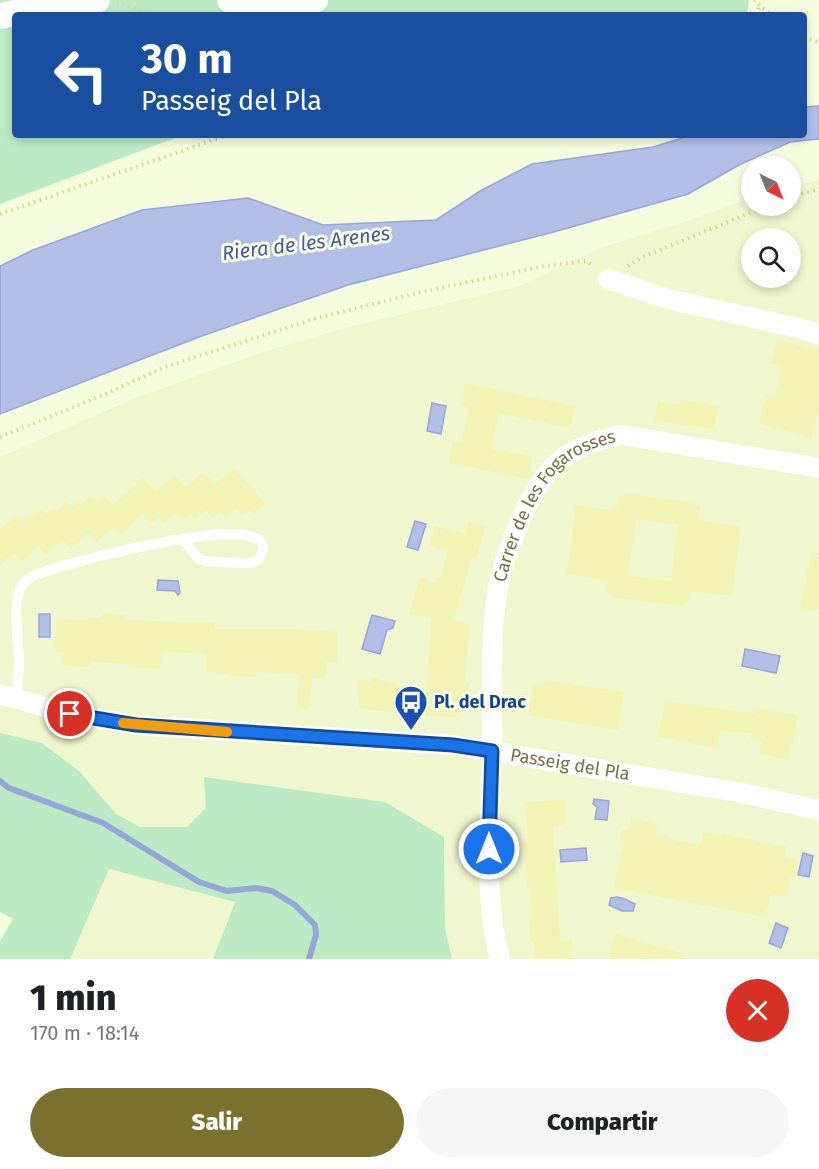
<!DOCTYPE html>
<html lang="es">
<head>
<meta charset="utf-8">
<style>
	body { margin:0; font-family:"Fira Sans",sans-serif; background:#f6f6f6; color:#202124; height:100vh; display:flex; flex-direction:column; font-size:22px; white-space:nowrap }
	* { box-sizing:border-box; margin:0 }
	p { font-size:20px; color:#757577 }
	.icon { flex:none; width:33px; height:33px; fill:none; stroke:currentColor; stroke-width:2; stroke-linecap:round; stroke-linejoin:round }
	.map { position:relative; height:959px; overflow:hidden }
	.drawer { display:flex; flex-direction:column; background:#fff; flex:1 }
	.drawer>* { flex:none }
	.hud { position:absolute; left:12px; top:12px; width:795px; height:126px; border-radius:6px; box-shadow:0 3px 9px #0003; background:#1a4fa0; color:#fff; overflow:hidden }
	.needle { width:39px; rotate:137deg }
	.buttons { position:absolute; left:741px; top:156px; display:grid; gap:12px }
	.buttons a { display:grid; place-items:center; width:60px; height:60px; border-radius:50%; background:#fff; box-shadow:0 3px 9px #0003; font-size:30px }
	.pin { position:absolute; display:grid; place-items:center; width:51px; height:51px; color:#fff; margin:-26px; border:3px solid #fff; border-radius:50%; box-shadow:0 2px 6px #0007 }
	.me { position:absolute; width:66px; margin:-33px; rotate:0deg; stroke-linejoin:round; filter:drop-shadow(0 0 4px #0008) }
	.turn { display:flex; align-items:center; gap:21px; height:126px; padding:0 30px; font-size:27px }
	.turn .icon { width:78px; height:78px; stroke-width:2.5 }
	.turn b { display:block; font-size:42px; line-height:51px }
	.round { display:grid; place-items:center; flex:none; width:63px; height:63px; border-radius:32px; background:#f6f6f6 }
	.summary { display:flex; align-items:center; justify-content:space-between; height:102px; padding:0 30px }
	h1 { font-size:36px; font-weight:800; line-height:45px }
	.primary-button { display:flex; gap:12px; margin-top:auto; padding:12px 30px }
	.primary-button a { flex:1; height:69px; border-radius:36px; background:#7c702e; color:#fff; font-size:24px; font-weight:800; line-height:69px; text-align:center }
	.primary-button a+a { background:#f6f6f6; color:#202124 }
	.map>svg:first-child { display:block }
	.residential { fill:#f0f7ce; fill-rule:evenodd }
	.green { fill:#bceac5 }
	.water { fill:#b1bee6; stroke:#97a6d9; stroke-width:1.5 }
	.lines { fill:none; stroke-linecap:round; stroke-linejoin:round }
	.stream { stroke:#97a6d9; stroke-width:6 }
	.building { fill:#f3f3b3; fill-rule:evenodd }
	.path { stroke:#d7d797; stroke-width:4; stroke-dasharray:1.5 4.5; stroke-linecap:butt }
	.service { stroke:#fff; stroke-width:10 }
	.minor { stroke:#fff; stroke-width:20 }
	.tertiary { stroke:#fff; stroke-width:26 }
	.route-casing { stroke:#114b97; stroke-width:15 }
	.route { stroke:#1a73e8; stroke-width:10 }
	.slow { stroke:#f59e0b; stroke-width:10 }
	.labels { text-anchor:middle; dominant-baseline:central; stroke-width:6; stroke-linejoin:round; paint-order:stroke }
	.street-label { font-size:18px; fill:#737145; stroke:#f9ffe4 }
	.transit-label { font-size:18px; font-weight:bold; fill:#164399; stroke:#f9ffe4; text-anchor:start }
	.water-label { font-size:20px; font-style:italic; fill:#46599d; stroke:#f9ffe4 }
</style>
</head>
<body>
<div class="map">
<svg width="819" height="959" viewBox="0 0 819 959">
	<rect width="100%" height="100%" fill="#f6fddd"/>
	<path class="residential" d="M819 180V959H452L445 928 444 837 205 777 206 808 187 827H140L116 814 79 771 42 743 0 733V457L135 398 260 353 345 328 522 285 600 248 687 221 751 198 752 206H790L791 187ZM752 238H790V278H752Z
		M108 869 235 902 213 959H70Z"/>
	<path class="green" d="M0 0H749L747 15H15V135H183L0 204Z
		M0 733 42 743 79 771 116 814 140 827H187L206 808 204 777 385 802 444 837 445 928 452 959H213L235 902 109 869 70 959H0V941L13 919 0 912Z"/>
	<path class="water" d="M819 106V139L790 142 739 165 688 194 550 233 348 285 199 337 0 414V266L33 250 142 210 248 198 323 225 436 220 480 191 532 164 653 147 692 135H804V107Z
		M432 403 446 406 441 434 427 431Z
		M415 521 426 524 418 550 407 547Z
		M158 580 178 581 180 593 178 595 175 591 157 590Z
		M39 614H50V637H39Z
		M372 615 395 621 393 628 387 630 380 654 362 649Z
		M745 649 780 656 776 673 742 666Z
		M594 799 609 801 607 820 595 819 597 807 593 804Z
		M586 848 587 860 561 862 560 850Z
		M803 853 813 856 809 877 798 875Z
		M617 897 625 899 635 904 633 911H622L609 905 611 898Z
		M776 923 788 928 781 948 769 943Z"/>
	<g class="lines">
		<path class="stream" d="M0 781 9 788 103 823 199 882 227 891 257 888 272 891 295 905 315 925 316 935 309 959"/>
	</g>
	<path class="building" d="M777 340 819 350V408L811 438 758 423 766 394 775 396 782 366 771 364Z
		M465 383 575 406 570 428 498 413 491 449 532 457 528 479 449 463 453 441 462 442 469 407 461 405Z
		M681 400 718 406 714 429 655 421 658 401 679 405Z
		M234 468 266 504 255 514 250 509 243 515 235 507 225 517 220 512 213 518 206 510 195 519 190 514 183 521 175 513 164 523 159 518 152 524 143 514 121 535 114 527 96 542 88 533 71 549 63 540 46 555 38 546 21 562 13 553 0 565V530L16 515 22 521 28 516 31 518 41 509 46 515 53 508 56 511 66 502 71 508 78 502 81 505 91 495 97 501 104 495 113 505 143 478 156 492 174 475 186 488 203 472 215 485Z
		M625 494 695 503V506H700L698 520 741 526 732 596 689 591 688 604 682 603V606L612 597V594L607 593 608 581 567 574 576 505 611 510V508L618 509 619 496H625ZM636 519 678 525 671 581 628 576Z
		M469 521 486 526 476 559 472 558 454 620 470 625 465 682H469L467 708 459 707V713L455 714V717L425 716 431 617 409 614 420 578 438 583 448 551 429 545 435 526 465 534Z
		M812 552 819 553V610L816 609V612L800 609Z
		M102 613 126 615V620L215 623 214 629H292L338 632 337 662H327L326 678H313L308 709 297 708 299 674 257 672V677L229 676 230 673 206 672 207 655 198 653 161 652 160 669 132 667V664L91 662V667L63 666 64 652H55L56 619 88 620V618H102Z
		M373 678 402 685 396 713 358 708 360 679 372 682Z
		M544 680 624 692 618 730 528 715 533 684 543 686Z
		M665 701 754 714 755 708 798 715 788 760 759 754 762 742 750 740 752 733 720 731 717 748 658 737Z
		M565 800 566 825 553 826 560 941 572 940V959H535L534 942H531L529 919H532L530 888H527L525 842H528L525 802Z
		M631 818 658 824 656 834 669 836 668 839 701 845 703 832 722 836V834L787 847 785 857 799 860 795 877 791 876 787 897 771 894 765 917 614 888 623 845 619 844 622 829 628 830Z
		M615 934 687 955V959H608Z"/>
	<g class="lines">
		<path class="path" d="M754 0 771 15
			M117 2 157 15
			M757 15 759 4
			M804 38 819 42
			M790 197 819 189
			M0 214 228 135
			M628 266 640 258 767 206
			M0 437 103 395 165 367 317 318 421 292 545 266 586 261 594 266"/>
		<path class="service" d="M16 699C17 687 19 674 19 662 19 642 11 602 22 586 25 581 31 577 36 575 55 566 288 502 261 555 260 558 258 560 255 562 249 564 207 562 201 560 193 556 189 545 184 539"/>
		<g class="minor">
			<path d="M608 279 668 299 799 328 819 335"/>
			<path id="s1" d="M0 694 70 714 136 725 453 745 737 792 819 810"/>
			<path id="s2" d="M500 959C483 898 490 818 492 755 493 703 489 652 496 600 501 561 530 482 563 458 579 446 602 438 622 435L819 468"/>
		</g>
		<path class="tertiary" d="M230 0 266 2 315 0
			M0 16 55 5 97 0"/>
	</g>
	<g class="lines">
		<defs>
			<path id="route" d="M70 714 136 725 453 745 492 751 489 849"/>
		</defs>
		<use href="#route" class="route-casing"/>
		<use href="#route" class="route"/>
		<path class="slow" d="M123 723 227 732"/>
	</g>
	<defs>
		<symbol id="bus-pin" viewBox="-11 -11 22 30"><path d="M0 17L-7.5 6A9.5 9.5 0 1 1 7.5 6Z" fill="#1a4fb4" stroke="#f9ffe4"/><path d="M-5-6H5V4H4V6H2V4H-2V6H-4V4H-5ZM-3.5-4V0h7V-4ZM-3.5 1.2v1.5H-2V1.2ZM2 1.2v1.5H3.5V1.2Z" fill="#fff"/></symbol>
	</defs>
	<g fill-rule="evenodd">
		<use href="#bus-pin" x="392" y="683" width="38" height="52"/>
	</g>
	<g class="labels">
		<g class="street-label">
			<text stroke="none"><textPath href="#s2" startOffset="478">Carrer de les Fogarosses</textPath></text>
			<text stroke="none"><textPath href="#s1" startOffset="576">Passeig del Pla</textPath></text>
		</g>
		<g class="transit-label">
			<text x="434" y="702">Pl. del Drac</text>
		</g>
		<g class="water-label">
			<text transform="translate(306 243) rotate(-7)">Riera de les Arenes</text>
		</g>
	</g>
</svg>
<div class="buttons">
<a><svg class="needle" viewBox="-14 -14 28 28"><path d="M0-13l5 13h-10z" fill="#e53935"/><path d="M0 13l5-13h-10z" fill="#757577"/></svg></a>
<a><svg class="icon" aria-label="search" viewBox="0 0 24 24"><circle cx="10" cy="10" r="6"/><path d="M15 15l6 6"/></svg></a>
</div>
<div class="pin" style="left:70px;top:714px;background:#d93025"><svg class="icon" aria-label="arrive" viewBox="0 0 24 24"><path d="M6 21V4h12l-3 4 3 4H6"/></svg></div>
<svg class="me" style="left:489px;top:849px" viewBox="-20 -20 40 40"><circle r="17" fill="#1a73e8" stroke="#fff" stroke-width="3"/><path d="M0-11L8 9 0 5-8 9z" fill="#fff"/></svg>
<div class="hud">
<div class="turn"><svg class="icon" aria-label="left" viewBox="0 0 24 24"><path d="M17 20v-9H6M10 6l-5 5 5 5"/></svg><div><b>30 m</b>Passeig del Pla</div></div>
</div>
</div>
<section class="drawer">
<div class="summary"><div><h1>1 min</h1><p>170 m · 18:14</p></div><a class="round" style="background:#d93025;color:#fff"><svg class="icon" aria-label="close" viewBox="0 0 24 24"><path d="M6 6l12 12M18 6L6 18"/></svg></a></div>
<div class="primary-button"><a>Salir</a><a>Compartir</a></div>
</section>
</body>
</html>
